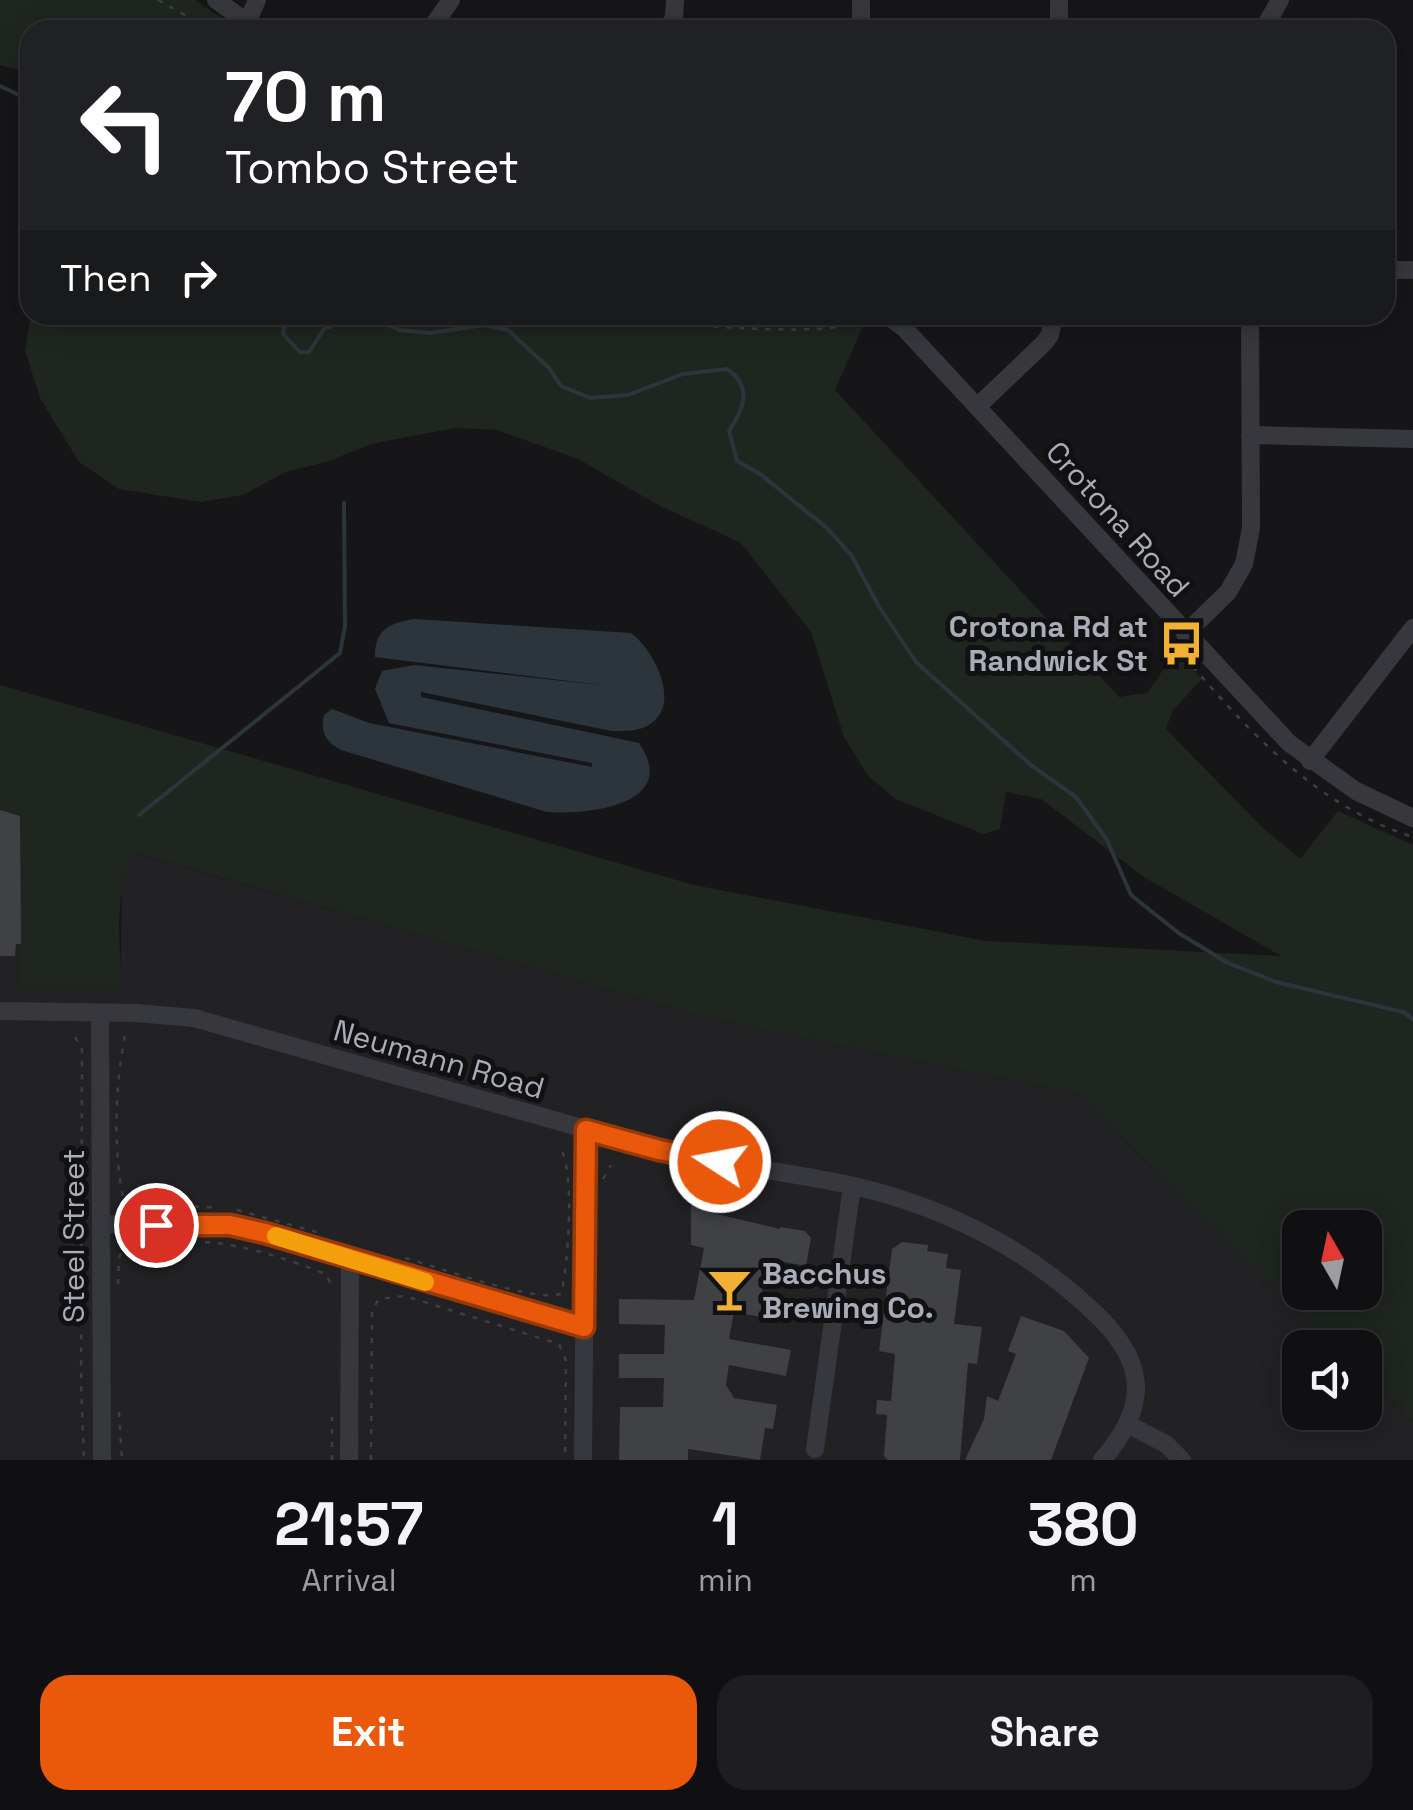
<!DOCTYPE html>
<html lang="en">
<head>
<meta charset="utf-8">
<style>
	body { margin:0; font-family:"Space Grotesk",sans-serif; background:#1e1e20; color:#f1f3f6; height:100vh; display:flex; flex-direction:column; font-size:38px; white-space:nowrap }
	* { box-sizing:border-box; margin:0 }
	p { font-size:32px; color:#9c9d9f }
	.icon { flex:none; width:55px; height:55px; fill:none; stroke:currentColor; stroke-width:2; stroke-linecap:round; stroke-linejoin:round }
	.map { position:relative; height:1460px; overflow:hidden }
	.details { display:flex; flex-direction:column; background:#101012; flex:1 }
	.details>* { flex:none }
	.guide { position:absolute; left:20px; top:20px; width:1375px; height:305px; border-radius:30px; box-shadow:0 5px 25px #0003,0 0 0 2px #303032; background:#202124; color:#fff; overflow:hidden }
	.needle { width:65px; rotate:351deg }
	.fabs { position:absolute; left:1282px; top:1210px; display:grid; gap:20px }
	.fabs a { display:grid; place-items:center; width:100px; height:100px; border-radius:20px; background:#101012; box-shadow:0 5px 25px #0003,0 0 0 2px #303032; font-size:50px }
	.pin { position:absolute; display:grid; place-items:center; width:85px; height:85px; color:#fff; margin:-42px; border:5px solid #fff; border-radius:50%; box-shadow:0 2px 10px #0007 }
	.me { position:absolute; width:110px; margin:-55px; rotate:281deg; stroke-linejoin:round; filter:drop-shadow(0 0 8px #0008) }
	.turn { display:flex; align-items:center; gap:35px; height:210px; padding:0 40px; font-size:45px }
	.turn .icon { width:130px; height:130px; stroke-width:2.5 }
	.turn b { display:block; font-size:70px; line-height:85px }
	.then { display:flex; align-items:center; height:95px; padding:0 40px; background:#0003; gap:20px; font-size:38px }
	.eta { display:flex; justify-content:space-evenly; align-items:center; height:170px; text-align:center }
	.eta b { font-size:60px; font-weight:700; line-height:70px }
	.button { display:flex; gap:20px; margin-top:auto; padding:20px 40px }
	.button a { flex:1; height:115px; border-radius:30px; background:#ea580c; color:#fff; font-size:40px; font-weight:700; line-height:115px; text-align:center }
	.button a+a { background:#1e1e20; color:#f1f3f6 }
	.map>svg:first-child { display:block }
	.built { fill:#222225 }
	.green { fill:#1e261f; fill-rule:evenodd }
	.water { fill:#2c353c }
	.lines { fill:none; stroke-linecap:round; stroke-linejoin:round }
	.stream { stroke:#2c353c; stroke-width:4 }
	.building { fill:#404145 }
	.path { stroke:#3d3f44; stroke-width:2.5; stroke-dasharray:5 8; stroke-linecap:butt }
	.street { stroke:#37383d; stroke-width:18 }
	.route-casing { stroke:#983908; stroke-width:25 }
	.route { stroke:#ea580c; stroke-width:18 }
	.slow { stroke:#f59e0b; stroke-width:18 }
	.labels { text-anchor:middle; dominant-baseline:central; stroke-width:10; stroke-linejoin:round; paint-order:stroke }
	.street-label { font-size:30px; fill:#a8adb8; stroke:#111113 }
	.poi-label { font-size:30px; font-weight:bold; fill:#a8adb8; stroke:#111113; text-anchor:end }
</style>
</head>
<body>
<div class="map">
<svg width="1413" height="1460" viewBox="0 0 1413 1460">
	<rect width="100%" height="100%" fill="#161618"/>
	<path class="built" d="M0 814 20 820 18 988H120L122 890 125 870 135 853 706 1018 1077 1094 1337 1347 1300 1348V1412H1365V1375L1413 1421V1460H0Z"/>
	<path class="green" d="M0 0H195L239 30H30V73L0 65Z
		M31 315 867 317 835 390 1119 697 1147 693 1176 651 1202 679 1173 710 1166 729 1263 828 1300 859 1338 811 1413 845V1421L1365 1375V1348L1337 1347 1077 1094 706 1018 136 853C112 890 121 945 121 989L17 988 20 821 0 814V685L694 885 986 941 1281 956 1144 877 1041 799 1006 792 1000 829 983 834 896 799 868 776 844 737 811 632 741 543 658 505 578 459 497 430 455 428 371 444 329 461 286 472 243 495 201 502 119 489 79 462 40 398 25 350ZM1300 1228H1365V1292H1300Z"/>
	<path class="water" d="M415 619 631 633C652 648 677 695 657 718 645 732 627 731 611 731L421 692V697L639 743C681 805 588 815 547 812L341 750C326 742 320 732 324 715L332 709 369 723 592 767V763L389 723 375 689 382 671 414 665 610 686 375 657C375 629 389 623 415 619Z"/>
	<g class="lines">
		<path class="stream" d="M0 86 30 100
			M286 315 283 334 300 352H309L324 329 355 317 378 319 399 330 430 333 484 325 508 330 549 368 561 386 590 398 628 395 683 374 727 369C753 387 744 408 729 431L737 461 760 474 827 528 852 556 878 605 916 662 1032 766 1076 797 1107 840 1131 895 1180 934 1228 963 1276 982 1403 1012 1413 1019
			M139 815 340 653 345 626 344 503"/>
	</g>
	<path class="building" d="M0 810 20 816 21 944H16L15 956H0Z
		M691 1195H703L704 1211 780 1229V1227L805 1231 811 1238 806 1266 773 1260 770 1276H765L760 1303 764 1304 761 1317 734 1312 729 1339 791 1350 786 1376 729 1365 726 1385 734 1398 777 1405 773 1429 765 1428 760 1460 688 1449V1460H619L620 1407H663L664 1378H619V1354H664L665 1325 619 1324V1299L694 1300 704 1248 691 1245Z
		M902 1242 928 1245 927 1251 948 1254 946 1268 961 1270 954 1324 982 1327 977 1364 968 1363 960 1460H888L884 1456 887 1415 876 1414 877 1400 891 1401 895 1354 879 1351 892 1249Z
		M1021 1316 1064 1331 1089 1358 1051 1460H965L984 1419 987 1396 998 1401 1016 1354 1008 1351Z"/>
	<g class="lines">
		<path class="path" d="M158 0 212 30
			M623 315C686 326 754 331 818 329 837 329 853 320 871 321
			M1176 647C1242 724 1312 805 1413 837
			M125 1036C115 1086 113 1148 123 1197L139 1203 219 1208
			M75 1037 82 1050 81 1383 84 1460
			M603 1179 611 1165
			M237 1210 320 1233
			M205 1242C246 1245 287 1259 326 1274L333 1289
			M405 1258C439 1267 531 1302 561 1294 568 1268 575 1171 561 1150
			M118 1284 119 1258 123 1247 141 1242 157 1241
			M119 1412 122 1460
			M332 1460V1417
			M371 1460 372 1310 379 1299 405 1296 559 1344 566 1361 565 1460"/>
		<path class="street" d="M216 0 258 30
			M247 23 257 0
			M430 30 451 0
			M667 30 674 17 675 0
			M861 30V0
			M1059 30V0
			M1263 30 1280 0
			M1385 270H1413
			M886 315 904 328 1289 743 1356 791 1413 818
			M978 406 1044 343 1050 335 1054 315
			M1250 435 1413 439
			M1185 634 1228 592 1244 564 1251 528 1250 315
			M1310 761 1413 628
			M0 1011 136 1013 194 1018C347 1061 500 1106 653 1148 719 1166 788 1171 854 1186 948 1208 1029 1249 1098 1316 1149 1366 1147 1408 1102 1460
			M100 1013 102 1460
			M101 1224 230 1225 584 1327
			M1129 1425 1166 1444 1182 1460
			M815 1449 852 1186
			M349 1460 350 1260
			M583 1460 586 1129"/>
	</g>
	<g class="lines">
		<defs>
			<path id="route" d="M156 1225H230L265 1233 584 1327 586 1130 659 1150 720 1162"/>
		</defs>
		<use href="#route" class="route-casing"/>
		<use href="#route" class="route"/>
		<path class="slow" d="M276 1236 425 1282"/>
	</g>
	<defs>
		<symbol id="bus-bare" viewBox="-9 -9 18 18"><path d="M-5-6H5V4H4V6H2V4H-2V6H-4V4H-5ZM-3.5-4V0h7V-4ZM-3.5 1.2v1.5H-2V1.2ZM2 1.2v1.5H3.5V1.2Z" fill="#f2b134" stroke="#111113" stroke-width="2.5" paint-order="stroke"/></symbol>
		<symbol id="bar-bare" viewBox="-9 -9 18 18"><path d="M-6-5H6L.8 .8V4.5H3.5V6h-7V4.5H-.8V.8Z" fill="#f2b134" stroke="#111113" stroke-width="2.5" paint-order="stroke"/></symbol>
	</defs>
	<g fill-rule="evenodd">
		<use href="#bus-bare" x="1150" y="612" width="63" height="63"/>
		<use href="#bar-bare" x="698" y="1258" width="63" height="63"/>
	</g>
	<g class="labels">
		<g class="street-label">
			<text transform="translate(1118 519) rotate(48)">Crotona Road</text>
			<text transform="translate(439 1059) rotate(16)">Neumann Road</text>
			<text transform="translate(73 1236) rotate(-90)">Steel Street</text>
		</g>
		<g class="poi-label">
			<text x="1148" y="626">Crotona Rd at<tspan x="1148" dy="34">Randwick St</tspan></text>
			<text x="762" y="1273" text-anchor="start">Bacchus<tspan x="762" dy="34">Brewing Co.</tspan></text>
		</g>
	</g>
</svg>
<div class="fabs">
<a><svg class="needle" viewBox="-14 -14 28 28"><path d="M0-13l5 13h-10z" fill="#e53935"/><path d="M0 13l5-13h-10z" fill="#9c9d9f"/></svg></a>
<a><svg class="icon" aria-label="sound" viewBox="0 0 24 24"><path d="M4 9h4l5-4v14l-5-4H4zM17 9q2 3 0 6"/></svg></a>
</div>
<div class="pin" style="left:156px;top:1225px;background:#d93025"><svg class="icon" aria-label="arrive" viewBox="0 0 24 24"><path d="M6 21V4h12l-3 4 3 4H6"/></svg></div>
<svg class="me" style="left:720px;top:1162px" viewBox="-20 -20 40 40"><circle r="17" fill="#ea580c" stroke="#fff" stroke-width="3"/><path d="M0-11L8 9 0 5-8 9z" fill="#fff"/></svg>
<div class="guide">
<div class="turn"><svg class="icon" aria-label="left" viewBox="0 0 24 24"><path d="M17 20v-9H6M10 6l-5 5 5 5"/></svg><div><b>70 m</b>Tombo Street</div></div>
<div class="then">Then<svg class="icon" aria-label="right" viewBox="0 0 24 24"><path d="M7 20v-9h11M14 6l5 5-5 5"/></svg></div>
</div>
</div>
<section class="details">
<div class="eta">
<div><b>21:57</b><p>Arrival</p></div>
<div><b>1</b><p>min</p></div>
<div><b>380</b><p>m</p></div>
</div>
<div class="button"><a>Exit</a><a>Share</a></div>
</section>
</body>
</html>
